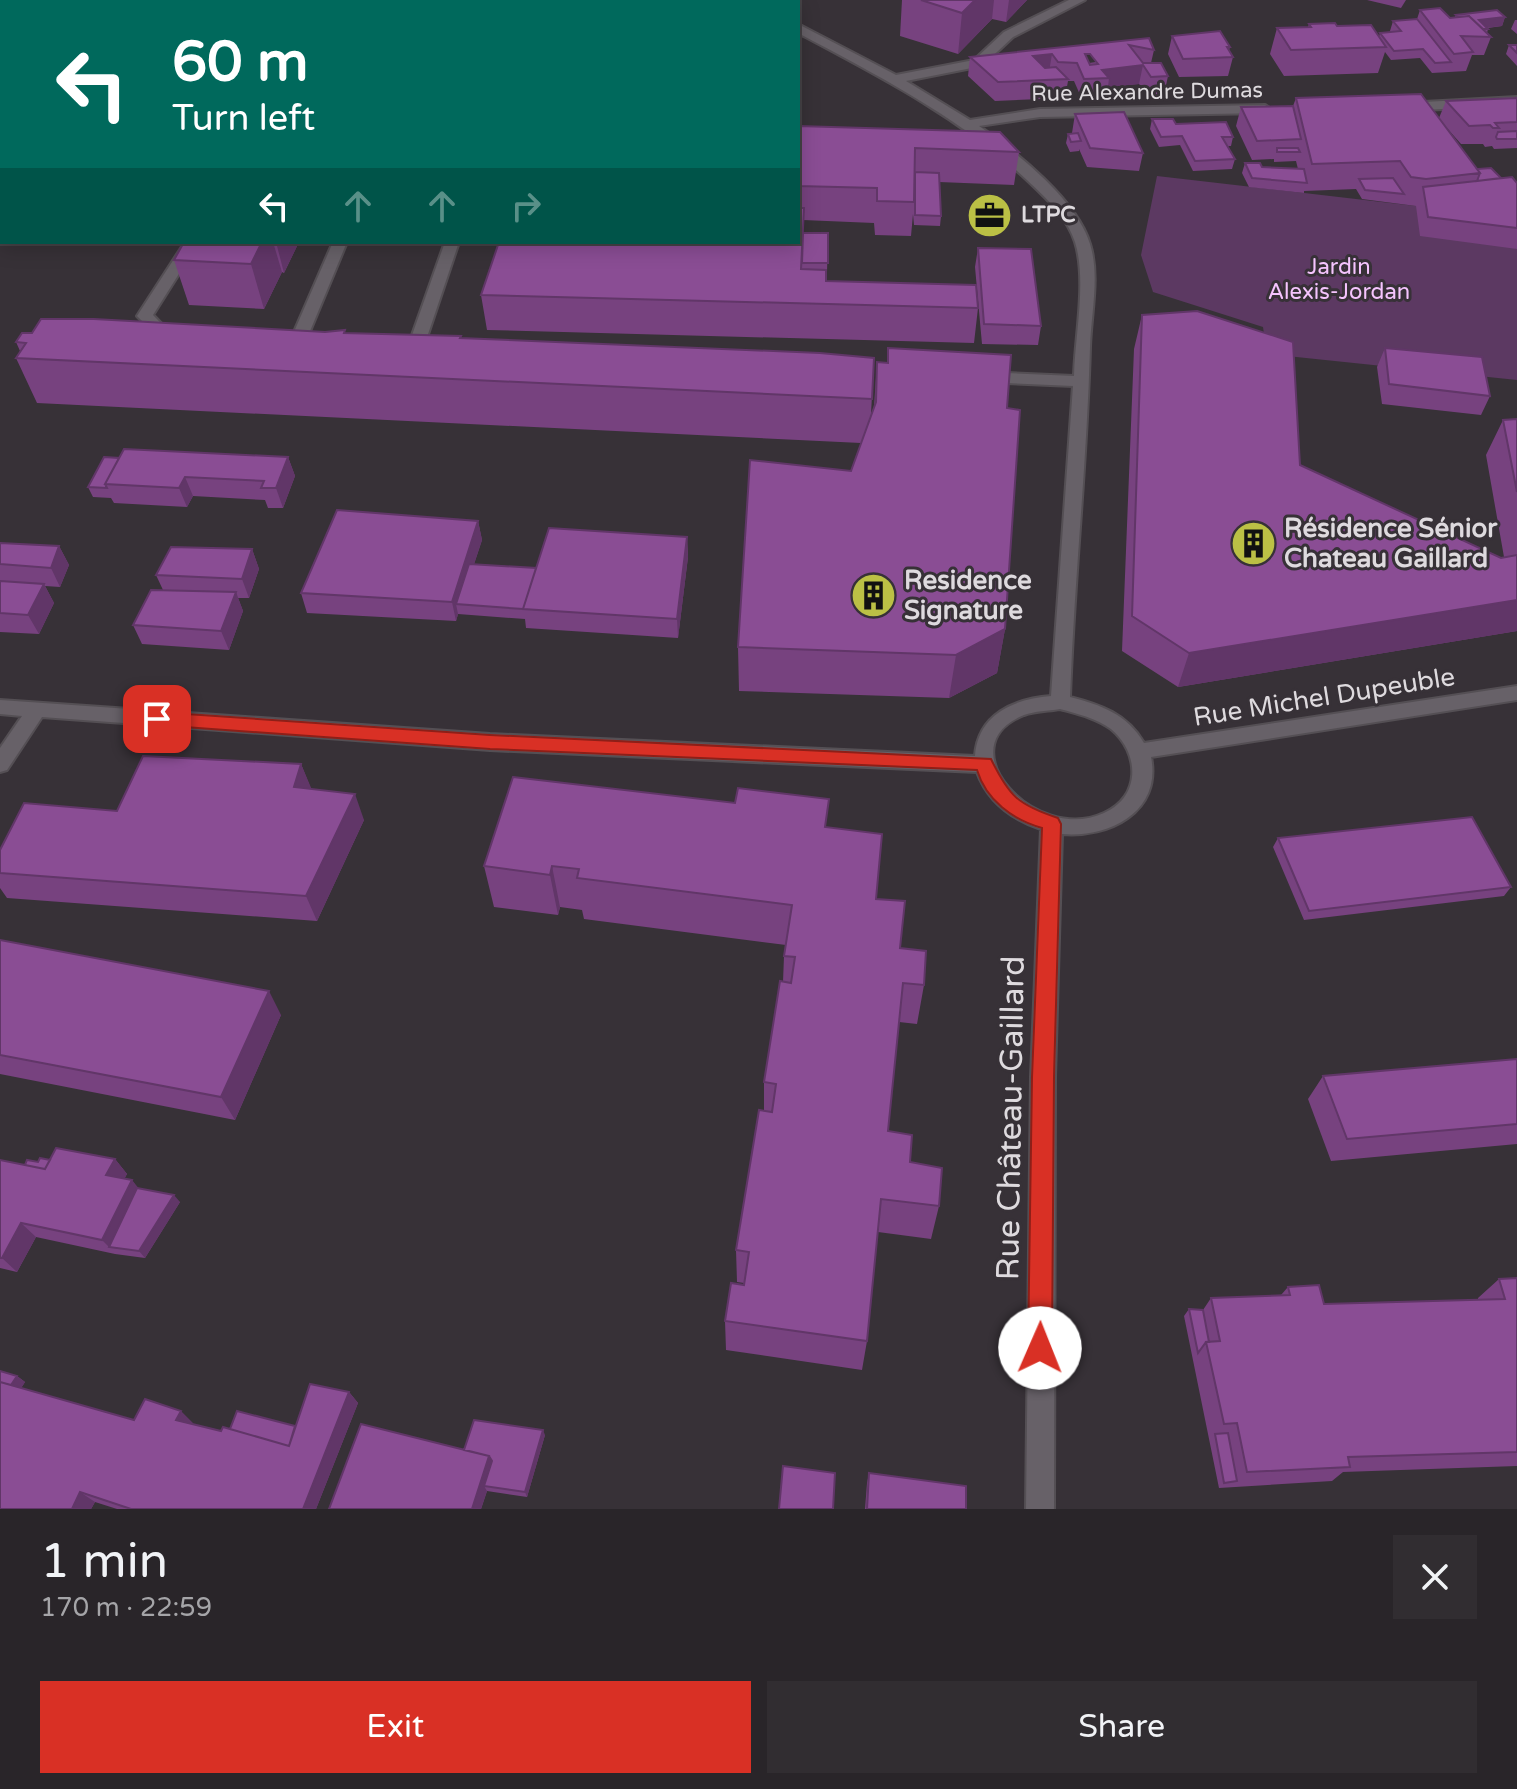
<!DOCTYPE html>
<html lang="en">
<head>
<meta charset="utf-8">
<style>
	body { margin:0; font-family:"Varela Round",sans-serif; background:#312d31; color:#f1f3f6; height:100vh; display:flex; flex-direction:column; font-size:30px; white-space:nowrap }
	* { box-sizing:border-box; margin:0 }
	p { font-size:26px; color:#a5a5a8 }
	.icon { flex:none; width:44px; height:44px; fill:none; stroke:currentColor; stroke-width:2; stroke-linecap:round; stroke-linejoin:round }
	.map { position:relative; height:1509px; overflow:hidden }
	.side { display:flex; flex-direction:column; background:#292529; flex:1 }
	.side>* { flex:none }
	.hud { position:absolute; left:0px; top:0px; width:800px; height:244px; box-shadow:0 4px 20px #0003,0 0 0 2px #454246; background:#00695c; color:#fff; overflow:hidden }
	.pin { position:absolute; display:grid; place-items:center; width:68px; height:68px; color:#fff; margin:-34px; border-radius:16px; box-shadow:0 4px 12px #0006 }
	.me { position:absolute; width:88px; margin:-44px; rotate:1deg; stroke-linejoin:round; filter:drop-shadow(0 0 6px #0008) }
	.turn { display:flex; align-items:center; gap:28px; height:168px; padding:0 40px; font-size:36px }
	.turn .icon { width:104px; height:104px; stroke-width:2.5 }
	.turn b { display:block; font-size:56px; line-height:68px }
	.lanes { display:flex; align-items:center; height:76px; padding:0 40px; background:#0003; justify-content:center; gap:40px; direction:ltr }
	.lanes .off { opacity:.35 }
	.round { display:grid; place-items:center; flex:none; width:84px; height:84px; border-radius:0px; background:#312d31 }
	.headline { display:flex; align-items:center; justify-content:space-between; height:136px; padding:0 40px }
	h1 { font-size:48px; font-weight:600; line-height:60px }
	.button { display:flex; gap:16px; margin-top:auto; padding:16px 40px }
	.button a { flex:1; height:92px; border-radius:0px; background:#d93025; color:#fff; font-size:32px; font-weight:600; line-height:92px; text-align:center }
	.button a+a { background:#312d31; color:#f1f3f6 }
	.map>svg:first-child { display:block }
	.green { fill:#5c3962 }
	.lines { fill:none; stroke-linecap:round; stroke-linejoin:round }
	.minor-casing { stroke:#544f54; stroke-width:4 }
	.minor { fill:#676168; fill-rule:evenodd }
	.wall { fill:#77427f; fill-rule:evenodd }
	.shaded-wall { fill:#613668 }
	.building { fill:#8a4d94; stroke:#613668; stroke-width:2; fill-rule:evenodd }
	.route { fill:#d93025; stroke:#8d1f18; stroke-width:2 }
	.labels { text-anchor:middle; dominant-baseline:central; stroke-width:6; stroke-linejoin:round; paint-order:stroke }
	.far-street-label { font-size:22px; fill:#dedade; stroke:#373137 }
	.far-poi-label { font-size:22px; font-weight:bold; fill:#dedade; stroke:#373137; text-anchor:start }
	.far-park-label { font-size:22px; fill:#f5c4fe; stroke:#373137 }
	.poi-label { font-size:26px; font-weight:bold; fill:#dedade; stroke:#373137; text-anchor:start }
	.street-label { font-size:26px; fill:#dedade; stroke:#373137 }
	.near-street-label { font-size:32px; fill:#dedade; stroke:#373137 }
</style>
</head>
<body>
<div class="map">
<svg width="1517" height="1509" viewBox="0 0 1517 1509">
	<rect width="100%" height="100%" fill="#373137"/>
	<path class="green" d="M1157 176 1416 206 1517 249V380L1267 354 1263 327 1153 292 1141 255Z"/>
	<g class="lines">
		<defs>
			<path id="minor" d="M741 0H754L756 2H743Z
				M1069 0H1085L1013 37 982 66 906 81 970 120 1040 109 1265 105 1271 109 1265 113 1040 117 979 126C1016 152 1077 200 1090 244 1100 276 1091 314 1090 347 1087 463 1074 580 1070 697 1101 705 1127 714 1144 743L1517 686V700L1151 757C1162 812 1109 838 1062 834L1055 1077 1054 1509H1026L1031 1077 1041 829C1011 819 988 802 977 772L490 750 42 717 7 770 0 772V748L22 716 0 714V700L490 734 975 756C978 714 1014 699 1051 696L1073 386 982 382 974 377 982 372 1074 376C1075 336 1087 280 1075 242 1067 217 1046 198 1027 180 959 117 879 76 798 33V24L896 75 974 60 1004 32ZM1060 709C1078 714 1096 718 1111 729 1140 753 1141 797 1104 813 1035 845 945 746 1024 715 1035 711 1048 711 1060 709Z
				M1517 97V105L1405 111 1399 107 1405 103Z
				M2 115V124L0 125V116Z
				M185 242H199L153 315 179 342 171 347 166 345 137 316Z
				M333 242H347L303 348 295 353 290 351 287 348Z
				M445 242H459L421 355 419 358H407L405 355Z"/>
		</defs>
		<use href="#minor" class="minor-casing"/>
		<use href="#minor" class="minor"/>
	</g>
	<path class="wall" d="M0 0H720V2H2V80L0 82Z
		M902 0H1027L1006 22 992 19 958 54 900 36Z
		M1367 0H1406L1401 8Z
		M1420 10 1450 18 1455 17 1456 15 1505 17 1502 26 1488 28V29L1487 33 1491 37 1484 55H1472L1466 71 1432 73 1420 58 1391 60 1385 52 1378 73 1284 76 1270 54 1277 28 1308 27 1309 24 1337 26 1379 37 1380 33 1391 32 1390 31 1393 21 1417 19Z
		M1515 20H1517V34L1511 29Z
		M1172 36 1230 47 1229 50 1233 57 1228 76 1179 77 1168 54Z
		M1149 38 1154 50 1151 63 1168 76 1164 95 1147 96 1139 84 1108 87 1106 97H1081L1074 81H1068L1065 98 995 101 968 76 970 57ZM1085 54H1090L1096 62 1089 63Z
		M1509 45H1517V66L1506 54Z
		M1296 98 1439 118 1446 101 1517 98V148L1494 149 1492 146 1485 147 1483 144H1461L1446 127 1477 169 1517 183V249L1420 236 1416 206 1362 199 1356 189 1304 191V193L1249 187 1242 173 1245 163 1262 167 1298 169 1296 161 1274 162V159L1252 160 1236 126 1241 107 1293 106Z
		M1075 114 1143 153 1139 171 1087 167 1079 149V151L1070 152 1066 143 1068 134 1072 133Z
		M1152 119 1233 137 1231 146H1228L1235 159 1232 169 1193 171 1180 145 1159 147 1150 129Z
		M798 126 1019 152 1014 185 939 182 941 216 940 226 914 225 913 214 911 236 875 235 874 223 803 220V233H828L827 273H826V281L978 308 974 343 487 330 481 295 798 242Z
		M184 242H299L284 273 282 272 264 309 189 305 174 260Z
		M978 248 1041 326 1038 345 982 344 975 267Z
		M1142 315 1300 465 1501 558 1504 557 1486 455 1503 420 1517 419V631L1178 687 1122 651 1134 349Z
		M345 330V333L461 336V338L874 358 871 414 874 407 877 362 887 363 888 348 1007 408 1005 629 997 673 949 698 739 691 738 647 851 471 861 443 37 403 16 358 20 351 16 342 32 333 325 332Z
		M1385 348 1490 396 1481 415 1382 404 1377 367Z
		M288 457 295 476 283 508H268L265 500 193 496 187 507 114 503 111 498 93 497 88 487 119 458Z
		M478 521 482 540 474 564 536 568 687 537 688 557 678 638 526 628 525 619 458 614 456 621 307 613 301 593Z
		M0 543 59 546 69 565 60 587 45 586 54 603 39 634 0 632Z
		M252 549 259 569 249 598H238L243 611 229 650 142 644 133 625 163 590 156 575Z
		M301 764 311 789 364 820 317 921 7 898 0 888V850L117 811Z
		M827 827 876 899 900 948 924 985 917 1024 899 1022 888 1131 939 1206 931 1239 878 1232 867 1341 862 1370 726 1350 725 1321 744 1283 737 1282 736 1250 764 1111V1082L783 982 784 956 786 945 584 919 582 910 560 907 558 915 494 907 484 866Z
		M1278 838 1511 887 1504 896 1304 920 1273 847Z
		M0 940 281 1015 235 1120 0 1074Z
		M1517 1059V1144L1331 1161 1308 1099 1323 1076Z
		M115 1159 127 1174 124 1179 132 1180 137 1188 180 1202 145 1258 115 1254 36 1237 17 1272 0 1268V1160L25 1165 50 1160Z
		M1517 1278V1466L1343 1472 1332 1481 1219 1488 1184 1316 1189 1309 1203 1310 1211 1298 1281 1295 1288 1287 1324 1304 1478 1300V1298L1499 1279Z
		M17 1376 25 1382 21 1388 134 1420 193 1423 192 1424 221 1431 230 1429 295 1426 349 1392 358 1403 316 1509H117L95 1502 91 1509H0Z
		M545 1435 527 1497 487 1491 481 1509H329L464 1450Z
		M869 1473 966 1509H865L867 1483Z"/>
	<path class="shaded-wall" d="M975 0H994L992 19 958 54 962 13Z
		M1009 0H1027L1006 22Z
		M1505 17 1502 26 1476 29 1479 20Z
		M2 41V80L0 82V43Z
		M1052 54 1049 72 1033 56Z
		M1143 65 1139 84 1108 87 1109 78 1102 70Z
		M262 242H273L282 272 264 309 251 264Z
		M276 242H299L284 273Z
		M288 457 295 476 283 508 276 488Z
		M185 477 193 496 187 507 179 488Z
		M478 521 482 540 461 604H456L458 614 456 621 452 602Z
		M687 537 688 557 678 638 677 619Z
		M59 546 69 565 60 587 51 568Z
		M252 549 259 569 249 598 242 579Z
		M44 584 54 603 39 634 28 615Z
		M236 592 243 611 229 650 221 631Z
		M1517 600V631L1178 687 1189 653Z
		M1005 629 997 673 949 698 956 655Z
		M301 764 312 790 294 787Z
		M355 794 364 820 317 921 306 896Z
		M552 866 560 907 558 915 550 875Z
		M269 991 281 1015 235 1120 221 1097Z
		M115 1159 127 1174 119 1189 106 1175Z
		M132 1180 144 1195 109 1247 102 1240Z
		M174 1195 180 1202 145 1258 139 1251Z
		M21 1223 36 1237 17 1272 2 1258Z
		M17 1376 25 1382 17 1395 9 1389Z
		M349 1392 358 1403 316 1509H303Z
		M181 1411 193 1423 189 1431 176 1420Z
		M543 1430 545 1435 527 1497 525 1492Z
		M489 1456 495 1467 484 1486 487 1491 481 1509H472Z
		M80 1492 95 1502 91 1509H72Z"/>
	<path class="building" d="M0 0H29L28 2H2V41L0 43Z
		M29 0H617V2H28Z
		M921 0H975L962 13Z
		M1440 8 1450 18 1469 16 1491 37 1461 36 1473 52 1454 54 1420 10Z
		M1497 10 1505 17 1479 20 1488 29H1483L1469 16 1459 17 1456 15Z
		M1417 19 1451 62 1435 63 1423 49 1394 51 1380 33 1401 31 1393 21Z
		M1335 23 1337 26 1371 25 1386 47 1291 50 1277 28 1311 27 1309 24Z
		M1220 31 1230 47H1227L1233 57 1183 59 1172 36Z
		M1149 38 1154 50 1129 45 1143 63H1161L1168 76 1151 77 1143 65 1102 70 1109 78 1084 79 1077 63 1058 62 1052 54 1033 56 1045 68 1056 67 1068 79 998 82 970 57ZM1085 54H1090L1098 64 1090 65Z
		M1509 45H1517V53Z
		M1421 94 1480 173 1426 179 1411 177 1400 161 1312 164 1296 98Z
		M1517 98V122L1495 123 1499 128H1493L1490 125 1469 126 1446 101Z
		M1293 106 1301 139 1257 141 1241 107Z
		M1124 112 1143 153 1090 148 1075 114Z
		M1152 119H1173L1176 124 1226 122 1233 137H1222L1235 159 1195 161 1182 136 1161 137Z
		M798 126 1000 132 1019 152 915 148 914 202 877 201V188L798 186Z
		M1517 131V139H1497L1496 137 1498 132Z
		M1078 133 1081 141 1071 142 1068 134Z
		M1277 148H1298L1300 152H1277Z
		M1245 163H1260L1262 167 1304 169 1307 183 1252 178Z
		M1491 168 1501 178 1477 181 1480 173 1477 169Z
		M915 172 939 173 941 216 915 215Z
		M1512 177 1517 183V228L1428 217 1423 187Z
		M1393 178 1404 194 1365 190 1359 179Z
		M798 208H804L801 269 826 270V281L976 285 978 308 481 295 499 242H798Z
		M803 233H828V263H802Z
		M184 242H262L251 264 174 260Z
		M978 248 1031 249 1041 326 984 324Z
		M1197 311 1293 342 1300 465 1501 558 1517 555V600L1189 653 1132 616 1142 315Z
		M41 319H94L325 332 345 330 344 333 461 336 460 338 820 353 874 358 872 399 16 358 26 343 16 342 22 333H32Z
		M888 348 1011 355 1007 408 1020 410 1005 629 956 655 738 647 750 460 851 471 876 402 877 362 888 363Z
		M1385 348 1482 357 1490 396 1389 384Z
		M1517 419V492L1503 420Z
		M124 449 288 457 276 488H261L264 481 185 477 179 488 105 484Z
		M104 457 119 458 105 484 107 488 88 487Z
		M337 510 478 521 452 602 301 593Z
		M549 528 687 537 677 619 523 609Z
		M0 543 59 546 51 568 0 564Z
		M171 547 252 549 242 579 156 575Z
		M469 564 536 568 523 609 456 604Z
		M0 581 44 584 28 615 0 613Z
		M151 590 236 592 221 631 133 625Z
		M143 756 301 764 294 787 355 794 306 896 0 873V850L24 803 117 811Z
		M513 777 735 803 738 788 829 799 825 827 882 834 876 899 905 901 900 948 926 951 924 985 903 983 888 1131 912 1135 910 1162 942 1168 939 1206 881 1199 867 1341 725 1321 731 1283 744 1285 749 1252 736 1250 759 1110 772 1112 776 1084 764 1082 780 981 791 983 795 957 784 956 792 905 577 878 579 869 552 866 550 875 484 866Z
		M1472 817 1511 887 1309 911 1278 838Z
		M0 940 269 991 221 1097 0 1055Z
		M1517 1059V1124L1347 1139 1323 1076Z
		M56 1148 115 1159 106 1175 132 1180 102 1240 21 1223 2 1258H0V1160L45 1169Z
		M40 1158 50 1160 45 1169 25 1165 27 1160 38 1162Z
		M137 1188 174 1195 139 1251 109 1247Z
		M1517 1278V1452L1348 1457 1350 1467 1247 1472 1237 1423 1224 1424 1206 1342 1220 1341 1211 1298 1290 1295 1288 1287 1319 1285 1324 1304 1505 1299 1499 1279Z
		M1189 1309 1203 1310 1209 1342H1206L1198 1353Z
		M0 1371 17 1376 11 1385 0 1382Z
		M0 1382 134 1420 145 1399 181 1411 176 1420 221 1431 223 1427 289 1446 310 1384 349 1392 303 1509H131L80 1492 72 1509H0Z
		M237 1411 295 1426 289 1446 230 1429Z
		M474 1420 543 1430 525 1492 484 1486 492 1461 489 1456 464 1450Z
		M361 1424 489 1456 472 1509H329Z
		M1228 1433 1237 1481 1224 1483 1215 1434Z
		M783 1466 835 1473 833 1509H779Z
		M869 1473 966 1486V1509H867Z"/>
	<path class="route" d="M157 712 490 735 991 759C1009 796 1018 805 1058 818L1061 824 1054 1077 1052 1348 1049 1357 1040 1360 1032 1357 1028 1348 1032 1077 1042 828C1013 820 986 800 977 770L490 749 157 725 148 719Z"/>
	<defs>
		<symbol id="office-disc" viewBox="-11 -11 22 22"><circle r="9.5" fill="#bbc045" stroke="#373137"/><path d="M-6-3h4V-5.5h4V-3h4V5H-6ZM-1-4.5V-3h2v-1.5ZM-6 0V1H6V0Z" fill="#111"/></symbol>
		<symbol id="building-disc" viewBox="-11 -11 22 22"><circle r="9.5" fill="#bbc045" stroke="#373137"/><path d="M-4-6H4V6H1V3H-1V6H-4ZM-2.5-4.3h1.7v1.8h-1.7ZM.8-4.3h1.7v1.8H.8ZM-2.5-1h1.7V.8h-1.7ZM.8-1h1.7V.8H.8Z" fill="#111"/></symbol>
	</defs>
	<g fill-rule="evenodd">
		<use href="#office-disc" x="964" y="190" width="51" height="51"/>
		<use href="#building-disc" x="1228" y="518" width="51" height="51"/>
		<use href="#building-disc" x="848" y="570" width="51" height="51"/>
	</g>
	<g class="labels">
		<g class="far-street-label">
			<text transform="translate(1147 92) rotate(-1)">Rue Alexandre Dumas</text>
		</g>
		<g class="far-poi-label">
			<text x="1021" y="215">LTPC</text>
		</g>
		<g class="far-park-label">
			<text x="1339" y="267">Jardin<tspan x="1339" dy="25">Alexis-Jordan</tspan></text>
		</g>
		<g class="poi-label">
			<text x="1284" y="528">Résidence Sénior<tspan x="1284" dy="30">Chateau Gaillard</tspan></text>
			<text x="904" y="580">Residence<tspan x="904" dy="30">Signature</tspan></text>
		</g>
		<g class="street-label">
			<text transform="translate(1324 697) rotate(-9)">Rue Michel Dupeuble</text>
		</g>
		<g class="near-street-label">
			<text transform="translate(1011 1118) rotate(-89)">Rue Château-Gaillard</text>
		</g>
	</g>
</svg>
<div class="pin" style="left:157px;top:719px;background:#d93025"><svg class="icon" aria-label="arrive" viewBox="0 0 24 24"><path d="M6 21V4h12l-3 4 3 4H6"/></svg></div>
<svg class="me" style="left:1040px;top:1348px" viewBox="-20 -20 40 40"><circle r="19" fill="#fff"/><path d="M0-13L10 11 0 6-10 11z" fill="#d93025"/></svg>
<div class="hud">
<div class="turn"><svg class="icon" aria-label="left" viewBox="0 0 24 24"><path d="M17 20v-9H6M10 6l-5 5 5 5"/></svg><div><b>60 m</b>Turn left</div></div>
<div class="lanes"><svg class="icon" aria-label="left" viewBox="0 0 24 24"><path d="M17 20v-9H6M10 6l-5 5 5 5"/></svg><svg class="icon off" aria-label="ahead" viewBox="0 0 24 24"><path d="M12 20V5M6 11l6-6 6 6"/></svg><svg class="icon off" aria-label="ahead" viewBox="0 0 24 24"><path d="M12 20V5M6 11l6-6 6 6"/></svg><svg class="icon off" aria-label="right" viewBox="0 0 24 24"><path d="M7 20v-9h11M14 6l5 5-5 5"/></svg></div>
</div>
</div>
<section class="side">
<div class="headline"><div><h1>1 min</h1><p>170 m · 22:59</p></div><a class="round"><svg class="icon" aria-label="close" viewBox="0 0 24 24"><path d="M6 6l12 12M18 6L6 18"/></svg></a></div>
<div class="button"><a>Exit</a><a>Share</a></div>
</section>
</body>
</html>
